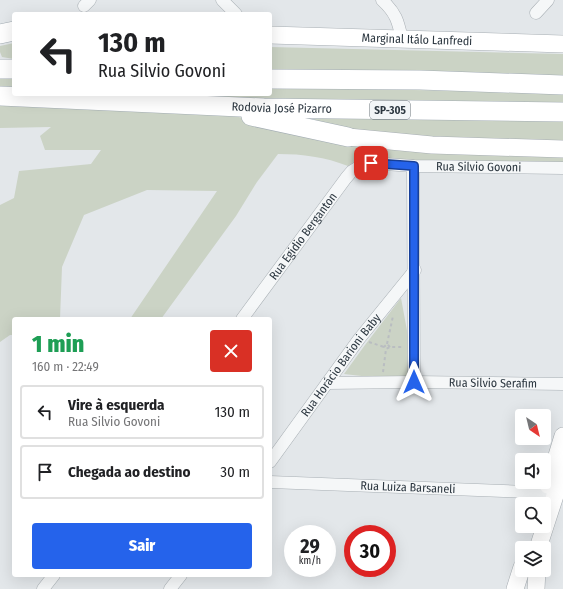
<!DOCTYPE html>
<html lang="pt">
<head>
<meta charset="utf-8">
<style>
	body { margin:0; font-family:"Fira Sans Condensed",sans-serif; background:#f6f6f6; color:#202124; height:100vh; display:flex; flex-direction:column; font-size:15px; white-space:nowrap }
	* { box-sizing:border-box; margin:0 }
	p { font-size:13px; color:#757577 }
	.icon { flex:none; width:22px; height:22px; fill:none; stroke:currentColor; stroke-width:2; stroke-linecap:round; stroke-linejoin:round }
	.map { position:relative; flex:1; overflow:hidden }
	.sheet { position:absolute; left:12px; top:317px; width:260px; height:260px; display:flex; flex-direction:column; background:#fff; border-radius:4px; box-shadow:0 4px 16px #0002 }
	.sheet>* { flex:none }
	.top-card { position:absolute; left:12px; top:12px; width:260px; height:84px; border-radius:4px; box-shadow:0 4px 16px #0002; background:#fff; color:#202124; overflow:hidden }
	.needle { width:26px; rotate:145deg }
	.controls { position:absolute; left:515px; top:409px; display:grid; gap:8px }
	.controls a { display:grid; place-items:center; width:36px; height:36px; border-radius:4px; background:#fff; box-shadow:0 4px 16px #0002; font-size:20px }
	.speed { position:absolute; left:284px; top:525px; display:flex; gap:8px; font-size:20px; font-weight:700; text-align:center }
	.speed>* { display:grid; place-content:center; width:52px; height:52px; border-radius:50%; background:#fff; box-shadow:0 4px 16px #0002; line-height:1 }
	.speed small { font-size:10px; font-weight:400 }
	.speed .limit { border:6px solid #d22; background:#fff; color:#111 }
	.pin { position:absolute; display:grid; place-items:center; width:34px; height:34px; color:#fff; margin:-17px; border-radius:8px; box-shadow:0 2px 6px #0006 }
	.me { position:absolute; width:44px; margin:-22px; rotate:0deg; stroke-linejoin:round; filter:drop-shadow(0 0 3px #0008) }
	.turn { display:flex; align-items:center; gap:14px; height:84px; padding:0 20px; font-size:18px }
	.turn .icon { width:52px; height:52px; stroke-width:2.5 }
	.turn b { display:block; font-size:28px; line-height:34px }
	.round { display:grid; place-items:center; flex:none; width:42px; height:42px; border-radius:4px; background:#f6f6f6 }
	.head { display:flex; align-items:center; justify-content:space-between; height:68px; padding:0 20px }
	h1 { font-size:24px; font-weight:800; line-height:30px; color:#1e9e55 }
	.action { display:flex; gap:8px; margin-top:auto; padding:8px 20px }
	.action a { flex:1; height:46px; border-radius:4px; background:#2563eb; color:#fff; font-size:16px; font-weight:800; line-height:46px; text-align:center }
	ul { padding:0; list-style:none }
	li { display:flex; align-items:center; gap:12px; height:54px; margin:0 8px 6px; padding:0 12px; border:2px solid #e0e0e0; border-radius:4px }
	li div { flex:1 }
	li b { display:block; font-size:15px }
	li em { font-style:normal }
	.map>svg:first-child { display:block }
	.green { fill:#cbd3c5 }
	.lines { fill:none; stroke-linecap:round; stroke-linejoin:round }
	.minor-casing { stroke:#a8afb4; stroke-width:13 }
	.secondary-casing { stroke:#a8afb4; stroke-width:18 }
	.primary-casing { stroke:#a3adb4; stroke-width:20 }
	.path { stroke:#b9bdc1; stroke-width:2; stroke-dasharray:3 3; stroke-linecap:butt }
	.minor { stroke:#f5f7f8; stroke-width:12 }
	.secondary { stroke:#fff; stroke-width:17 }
	.primary { stroke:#fff; stroke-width:19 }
	.route-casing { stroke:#184099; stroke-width:10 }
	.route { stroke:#2563eb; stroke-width:7 }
	.labels { text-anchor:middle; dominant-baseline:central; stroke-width:3; stroke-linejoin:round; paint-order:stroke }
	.shield { fill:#f2f5f7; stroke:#677077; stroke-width:1 }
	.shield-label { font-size:11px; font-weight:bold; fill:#2c3740 }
	.street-label { font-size:12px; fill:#2c3740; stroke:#f2f5f7 }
</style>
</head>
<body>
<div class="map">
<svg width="563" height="589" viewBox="0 0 563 589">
	<rect width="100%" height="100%" fill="#e3e7ea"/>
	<path class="green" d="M14 43V59L2 57 0 52V46Z
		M270 47 563 54V76L270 70Z
		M0 75H14V87L0 86Z
		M270 87 563 93V103L263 99 154 94H270Z
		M0 102 213 111 256 121 563 154V164L373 160 359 158 348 166C325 157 303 154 278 154L257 182 236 216 161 319H130L217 191 147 190 84 215 62 267 60 319H14V335H10L0 342V205L14 198 19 171 91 164 101 150H45L40 136 51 127 0 128Z
		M341 116 563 120V141L398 136 331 127 313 119Z
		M401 298 410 347 409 376 379 378 344 374 365 345Z"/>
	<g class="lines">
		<defs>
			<g id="minor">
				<path d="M222 0 236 14"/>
				<path d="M382 0C396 13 398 21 402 39"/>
				<path d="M84 6 90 0"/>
				<path d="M536 13 548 0"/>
				<path d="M413 166 414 382"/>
				<path id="s1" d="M242 319 346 178 352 171 360 166 371 163 413 166 563 168"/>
				<path id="s2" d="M327 383 414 382 563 384"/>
				<path id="s3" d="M270 462 359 339 415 270"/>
				<path id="s4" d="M270 482 556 493"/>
				<path d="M43 589 54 575"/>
				<path d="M170 589 181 575"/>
			</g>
			<g id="secondary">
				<path id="s5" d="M270 35 563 44"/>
				<path d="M348 137 432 145 563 149"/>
				<path d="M548 485 563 436"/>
				<path d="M538 548 563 471"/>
				<path d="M515 589 522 567"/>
				<path d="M536 589 537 570"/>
			</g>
			<g id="primary">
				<path d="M0 34 14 31"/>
				<path d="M0 69H14"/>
				<path d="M270 79 420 80 563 85"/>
				<path id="s6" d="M0 96 264 108 563 112"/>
				<path d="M251 116 348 137"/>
			</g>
		</defs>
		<use href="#minor" class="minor-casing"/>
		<use href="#secondary" class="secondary-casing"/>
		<use href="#primary" class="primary-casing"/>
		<path class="path" d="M369 342 384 347
			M387 344 393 316
			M390 347 387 344 384 347 386 349 390 347H403
			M383 372 386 349"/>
		<use href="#minor" class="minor"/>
		<use href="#secondary" class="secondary"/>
		<use href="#primary" class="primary"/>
	</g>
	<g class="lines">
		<defs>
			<path id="route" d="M371 163 414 166V382"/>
		</defs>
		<use href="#route" class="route-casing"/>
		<use href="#route" class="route"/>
	</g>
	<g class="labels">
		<rect class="shield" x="370" y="101" width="40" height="18" rx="3"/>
		<g class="shield-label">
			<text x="390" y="110">SP-305</text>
		</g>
		<g class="street-label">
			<text stroke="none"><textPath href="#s5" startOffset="147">Marginal Itálo Lanfredi</textPath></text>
			<text stroke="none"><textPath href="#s6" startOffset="282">Rodovia José Pizarro</textPath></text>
			<text stroke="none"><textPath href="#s1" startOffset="313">Rua Silvio Govoni</textPath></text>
			<text stroke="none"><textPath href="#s1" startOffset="103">Rua Egidio Berganton</textPath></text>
			<text stroke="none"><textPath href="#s3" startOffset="120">Rua Horácio Barioni Baby</textPath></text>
			<text stroke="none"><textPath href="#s2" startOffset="166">Rua Silvio Serafim</textPath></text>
			<text stroke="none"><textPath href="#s4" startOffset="138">Rua Luiza Barsaneli</textPath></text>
		</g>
	</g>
</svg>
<div class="controls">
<a><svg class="needle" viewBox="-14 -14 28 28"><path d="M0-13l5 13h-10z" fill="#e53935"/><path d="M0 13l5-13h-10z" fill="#757577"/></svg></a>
<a><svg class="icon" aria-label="sound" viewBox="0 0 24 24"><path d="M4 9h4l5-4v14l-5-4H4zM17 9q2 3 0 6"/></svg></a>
<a><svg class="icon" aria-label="search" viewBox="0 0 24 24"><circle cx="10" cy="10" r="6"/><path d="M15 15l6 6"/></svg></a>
<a><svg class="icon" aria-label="layers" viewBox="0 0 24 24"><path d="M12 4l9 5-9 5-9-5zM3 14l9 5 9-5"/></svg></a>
</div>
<div class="speed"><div>29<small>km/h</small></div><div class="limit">30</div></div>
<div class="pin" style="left:371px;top:163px;background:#d93025"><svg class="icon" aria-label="arrive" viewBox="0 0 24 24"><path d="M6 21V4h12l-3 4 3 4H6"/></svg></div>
<svg class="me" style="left:414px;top:382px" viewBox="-20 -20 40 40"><path d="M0-17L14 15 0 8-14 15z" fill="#2563eb" stroke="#fff" stroke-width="4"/></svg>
<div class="top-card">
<div class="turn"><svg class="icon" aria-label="left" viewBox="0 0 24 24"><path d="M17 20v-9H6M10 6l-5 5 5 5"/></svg><div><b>130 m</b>Rua Silvio Govoni</div></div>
</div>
<section class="sheet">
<div class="head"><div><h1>1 min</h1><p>160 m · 22:49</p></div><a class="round" style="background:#d93025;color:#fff"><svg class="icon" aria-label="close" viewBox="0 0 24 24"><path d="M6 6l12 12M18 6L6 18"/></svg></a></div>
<ul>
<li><svg class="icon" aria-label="left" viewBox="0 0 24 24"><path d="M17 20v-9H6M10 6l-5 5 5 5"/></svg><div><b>Vire à esquerda</b><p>Rua Silvio Govoni</p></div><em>130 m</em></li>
<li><svg class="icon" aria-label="arrive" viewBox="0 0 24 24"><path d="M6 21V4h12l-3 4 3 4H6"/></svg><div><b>Chegada ao destino</b></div><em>30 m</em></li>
</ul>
<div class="action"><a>Sair</a></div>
</section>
</div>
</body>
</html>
